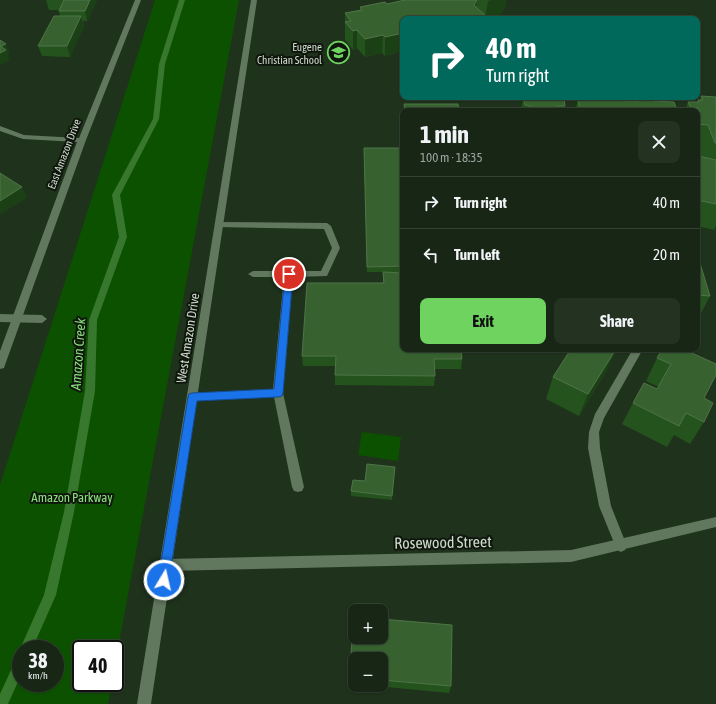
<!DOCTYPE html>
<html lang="en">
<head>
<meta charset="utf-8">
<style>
	body { margin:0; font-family:"Asap Condensed",sans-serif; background:#243222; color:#f1f3f6; height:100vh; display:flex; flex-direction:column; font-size:15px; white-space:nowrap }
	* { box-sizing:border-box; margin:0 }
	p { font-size:13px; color:#9ea5a0 }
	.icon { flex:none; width:22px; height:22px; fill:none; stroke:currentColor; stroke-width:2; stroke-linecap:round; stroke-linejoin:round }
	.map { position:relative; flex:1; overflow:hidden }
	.side { position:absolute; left:400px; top:108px; width:300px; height:244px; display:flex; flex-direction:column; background:#172615; border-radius:8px; box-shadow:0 1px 3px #0004,0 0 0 1px #364334 }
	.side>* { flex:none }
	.banner { position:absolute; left:400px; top:16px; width:300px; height:84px; border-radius:8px; box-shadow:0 1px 3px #0004,0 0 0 1px #364334; background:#00695c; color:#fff; overflow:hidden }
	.fabs { position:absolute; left:348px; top:604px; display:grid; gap:8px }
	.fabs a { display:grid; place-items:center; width:40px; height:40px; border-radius:8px; background:#172615; box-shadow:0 1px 3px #0004,0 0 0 1px #364334; font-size:20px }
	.speed { position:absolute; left:12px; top:640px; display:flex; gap:8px; font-size:20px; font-weight:700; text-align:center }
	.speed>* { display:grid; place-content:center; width:52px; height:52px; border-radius:50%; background:#172615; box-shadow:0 1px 3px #0004,0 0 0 1px #364334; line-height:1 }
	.speed small { font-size:10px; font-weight:400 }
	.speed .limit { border:2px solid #111; border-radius:6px; background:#fff; color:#111 }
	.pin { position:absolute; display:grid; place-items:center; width:34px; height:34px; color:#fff; margin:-17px; border:2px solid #fff; border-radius:50%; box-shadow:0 1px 4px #0007 }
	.me { position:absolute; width:44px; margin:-22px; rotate:9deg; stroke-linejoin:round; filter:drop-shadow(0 0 3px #0008) }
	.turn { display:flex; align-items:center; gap:14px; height:84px; padding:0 20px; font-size:18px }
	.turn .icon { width:52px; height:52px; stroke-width:2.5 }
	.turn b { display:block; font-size:28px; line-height:34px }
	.round { display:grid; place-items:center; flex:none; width:42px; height:42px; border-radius:8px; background:#243222 }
	.headline { display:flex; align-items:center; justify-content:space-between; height:68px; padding:0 20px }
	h1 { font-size:24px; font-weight:700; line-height:30px }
	.cta { display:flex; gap:8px; margin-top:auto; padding:8px 20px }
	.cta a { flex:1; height:46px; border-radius:8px; background:#6fd360; color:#111; font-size:16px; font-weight:700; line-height:46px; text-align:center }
	.cta a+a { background:#243222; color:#f1f3f6 }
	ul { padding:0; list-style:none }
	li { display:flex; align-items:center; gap:12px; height:52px; padding:0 20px; border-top:1px solid #364334 }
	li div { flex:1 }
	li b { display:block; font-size:15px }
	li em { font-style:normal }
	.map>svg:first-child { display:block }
	.green { fill:#0c5100; fill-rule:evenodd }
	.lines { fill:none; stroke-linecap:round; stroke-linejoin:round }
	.stream { fill:#38782e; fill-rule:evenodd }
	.lane { fill:#61775e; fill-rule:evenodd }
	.street { fill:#61775e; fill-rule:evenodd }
	.secondary { fill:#61775e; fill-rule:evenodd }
	.wall { fill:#25531d }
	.shaded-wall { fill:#1b4015 }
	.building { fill:#376230; stroke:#4f7448 }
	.route { fill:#1a73e8; stroke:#114b97 }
	.labels { text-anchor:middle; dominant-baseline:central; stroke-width:4; stroke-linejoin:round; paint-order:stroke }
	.far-poi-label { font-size:11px; fill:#cedacc; stroke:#0f170d; text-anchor:end }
	.far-street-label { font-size:11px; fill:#cedacc; stroke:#0f170d }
	.street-label { font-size:13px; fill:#cedacc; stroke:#0f170d }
	.park-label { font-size:13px; fill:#8ce17f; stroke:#0f170d }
	.water-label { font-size:14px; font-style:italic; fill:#88dd7b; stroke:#0f170d }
	.near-street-label { font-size:16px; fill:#cedacc; stroke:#0f170d }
</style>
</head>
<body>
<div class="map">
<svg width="716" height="704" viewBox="0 0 716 704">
	<rect width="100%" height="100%" fill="#1f321c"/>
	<path class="green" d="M155 0H239L115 664V649H81V683H112L108 704H0V485ZM21 649H55V683H21Z
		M362 432 401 437 398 461 358 455Z"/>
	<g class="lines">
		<path class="stream" d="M179 0H185L165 64 159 119 120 195 127 237 97 320 95 391 74 512 56 595 32 649H21V651L20 649 44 595 64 512 85 391 89 320 119 237 112 195 153 119 159 64Z
			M21 655V675L8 704H0V694L17 657Z"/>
		<path class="lane" d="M219 222 327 223 331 226 340 248 327 276 293 277 283 393 304 487 302 491 298 492 294 491 292 487 274 397 192 401 188 400 187 397 188 394 192 393 273 389 284 277H253L248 274 253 271H321L332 248 324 229 216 227 215 225Z
			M633 349H643L604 418 599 432 600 448 611 506 627 546 625 550 621 552 617 550 599 506 588 448 589 432 595 414Z"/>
		<path class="street" d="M0 314 42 315 47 319 42 323 0 322Z
			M716 517V527L571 562 166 571 162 569 160 565 162 561 166 559 571 550Z"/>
		<path class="secondary" d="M135 0H141L86 140 5 365 4 368 0 369V351L77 142 23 139 0 131V126L24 135 79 138Z
			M251 0H257L151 704H137Z"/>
	</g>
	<path class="wall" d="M46 0H97L87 21H83L84 26 70 57 42 56 38 46 60 16 59 11 60 10H49Z
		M403 0H506L505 7 500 15 488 18 403 19V51L385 56 382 53 365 57 357 48 353 50 345 40V13L360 10V7L387 4Z
		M701 96 716 97V226L714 230 697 226V158L698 156 701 157 698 148H697V111H685L688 102H697L698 100H700Z
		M523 97H564L565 106 564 111H521Z
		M588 97H606L607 100 636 101 637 98 654 101 677 111H575L578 99 587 100Z
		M364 148H403V272H367Z
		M697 260 710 296 698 319H697Z
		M383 272 403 349 462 359 461 369H435V376L434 386 335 385V366H303L302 356 383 283Z
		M616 349 606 372 579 416 546 399 553 377Z
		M662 349 704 398V422L690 444 674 435 667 447 622 424 633 403 657 389 659 387 646 381 657 358Z
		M395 467 392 500 351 496V491L365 481Z
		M354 617H355V637H381V619L452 625 451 686 449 693 366 685H381V659H355V684L349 683V677Z"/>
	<path class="shaded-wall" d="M90 0H97L87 21 85 11Z
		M477 0 475 17 474 5Z
		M491 0H506L505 7 500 15 485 19 488 1Z
		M81 16 84 26 70 57 67 46Z
		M357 30V48L353 50V31Z
		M403 33V51L385 56V37Z
		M383 35 382 53 365 57V39Z
		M6 44 10 54 8 55 10 60 0 65V53L1 46Z
		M22 187 27 198 0 214V201Z
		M616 349 606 372 579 416 588 394Z"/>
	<path class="building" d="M64 0H90L85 11H59Z
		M405 0H477L474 5 489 19H403V33L385 37 383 35 365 39 357 30 353 31 345 22 351 21 345 13 362 10 360 7 385 2 387 4Z
		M54 16H81L67 46H38Z
		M0 40 6 44 1 46 6 50 0 53Z
		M701 96 716 97V143H715L708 125 697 124V112H700L698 108H691L688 102H699L698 100H703Z
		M524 97H564L565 106H557L558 111H531L530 106 525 105Z
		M589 97H606L607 100 638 101 637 98H653L654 101 674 102 677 111H580L578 99 589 100Z
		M404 104H458L459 111H405Z
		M364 148H403V266L367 267Z
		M698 156 716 160V204L697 200V161Z
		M0 173 22 187 0 201Z
		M697 260H699L710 296 697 295Z
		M383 272 403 273V349H461L462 359H434L435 376 335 375 336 356H302L307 283H384Z
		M571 349H616L588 394 553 377Z
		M662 349H683L716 364V375L704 398 713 403 704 422 686 413 679 426 633 403 644 383 657 389 671 364 657 358Z
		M367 464 395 467 392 496 351 491 353 480 365 481Z
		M354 617H355V637H381V619L452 625 451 686 381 680V659H355V678L349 677Z"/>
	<path class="route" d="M289 271 293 274 283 393 282 396 278 397 197 401 169 580 168 584 164 586 160 584 158 580 188 397 189 394 192 393 274 389 285 274Z"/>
	<defs>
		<symbol id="school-ring" viewBox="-11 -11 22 22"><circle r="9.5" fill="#0f170d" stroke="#6fd360" stroke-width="1.5"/><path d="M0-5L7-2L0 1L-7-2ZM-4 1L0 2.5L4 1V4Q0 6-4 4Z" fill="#6fd360"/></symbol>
	</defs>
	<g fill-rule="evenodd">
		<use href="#school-ring" x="326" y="40" width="25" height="25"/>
	</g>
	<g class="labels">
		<g class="far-poi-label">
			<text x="322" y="47">Eugene<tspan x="322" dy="13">Christian School</tspan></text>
		</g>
		<g class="far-street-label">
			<text transform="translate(64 154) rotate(-69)">East Amazon Drive</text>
		</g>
		<g class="street-label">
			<text transform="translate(188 338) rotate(-81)">West Amazon Drive</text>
		</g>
		<g class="park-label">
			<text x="72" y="497">Amazon Parkway</text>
		</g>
		<g class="water-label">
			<text transform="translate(78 354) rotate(-86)">Amazon Creek</text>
		</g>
		<g class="near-street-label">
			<text transform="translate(443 542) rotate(-1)">Rosewood Street</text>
		</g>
	</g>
</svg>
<div class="fabs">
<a>+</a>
<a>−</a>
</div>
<div class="speed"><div>38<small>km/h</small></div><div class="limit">40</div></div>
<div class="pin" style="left:289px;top:274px;background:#d93025"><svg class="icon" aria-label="arrive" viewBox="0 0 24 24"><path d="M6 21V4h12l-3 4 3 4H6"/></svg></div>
<svg class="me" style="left:164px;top:580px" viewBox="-20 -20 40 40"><circle r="17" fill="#1a73e8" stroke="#fff" stroke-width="3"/><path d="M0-11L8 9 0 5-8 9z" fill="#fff"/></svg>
<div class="banner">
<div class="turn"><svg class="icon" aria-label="right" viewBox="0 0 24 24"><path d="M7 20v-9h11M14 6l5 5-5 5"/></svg><div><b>40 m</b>Turn right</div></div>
</div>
<section class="side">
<div class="headline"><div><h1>1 min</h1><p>100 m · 18:35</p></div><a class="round"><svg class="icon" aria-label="close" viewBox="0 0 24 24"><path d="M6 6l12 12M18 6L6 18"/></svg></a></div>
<ul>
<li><svg class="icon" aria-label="right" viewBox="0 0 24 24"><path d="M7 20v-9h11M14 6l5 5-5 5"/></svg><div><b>Turn right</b></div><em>40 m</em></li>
<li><svg class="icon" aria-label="left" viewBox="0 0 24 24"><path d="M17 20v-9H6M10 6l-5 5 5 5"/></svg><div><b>Turn left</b></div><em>20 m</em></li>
</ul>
<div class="cta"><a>Exit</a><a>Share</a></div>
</section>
</div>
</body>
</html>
